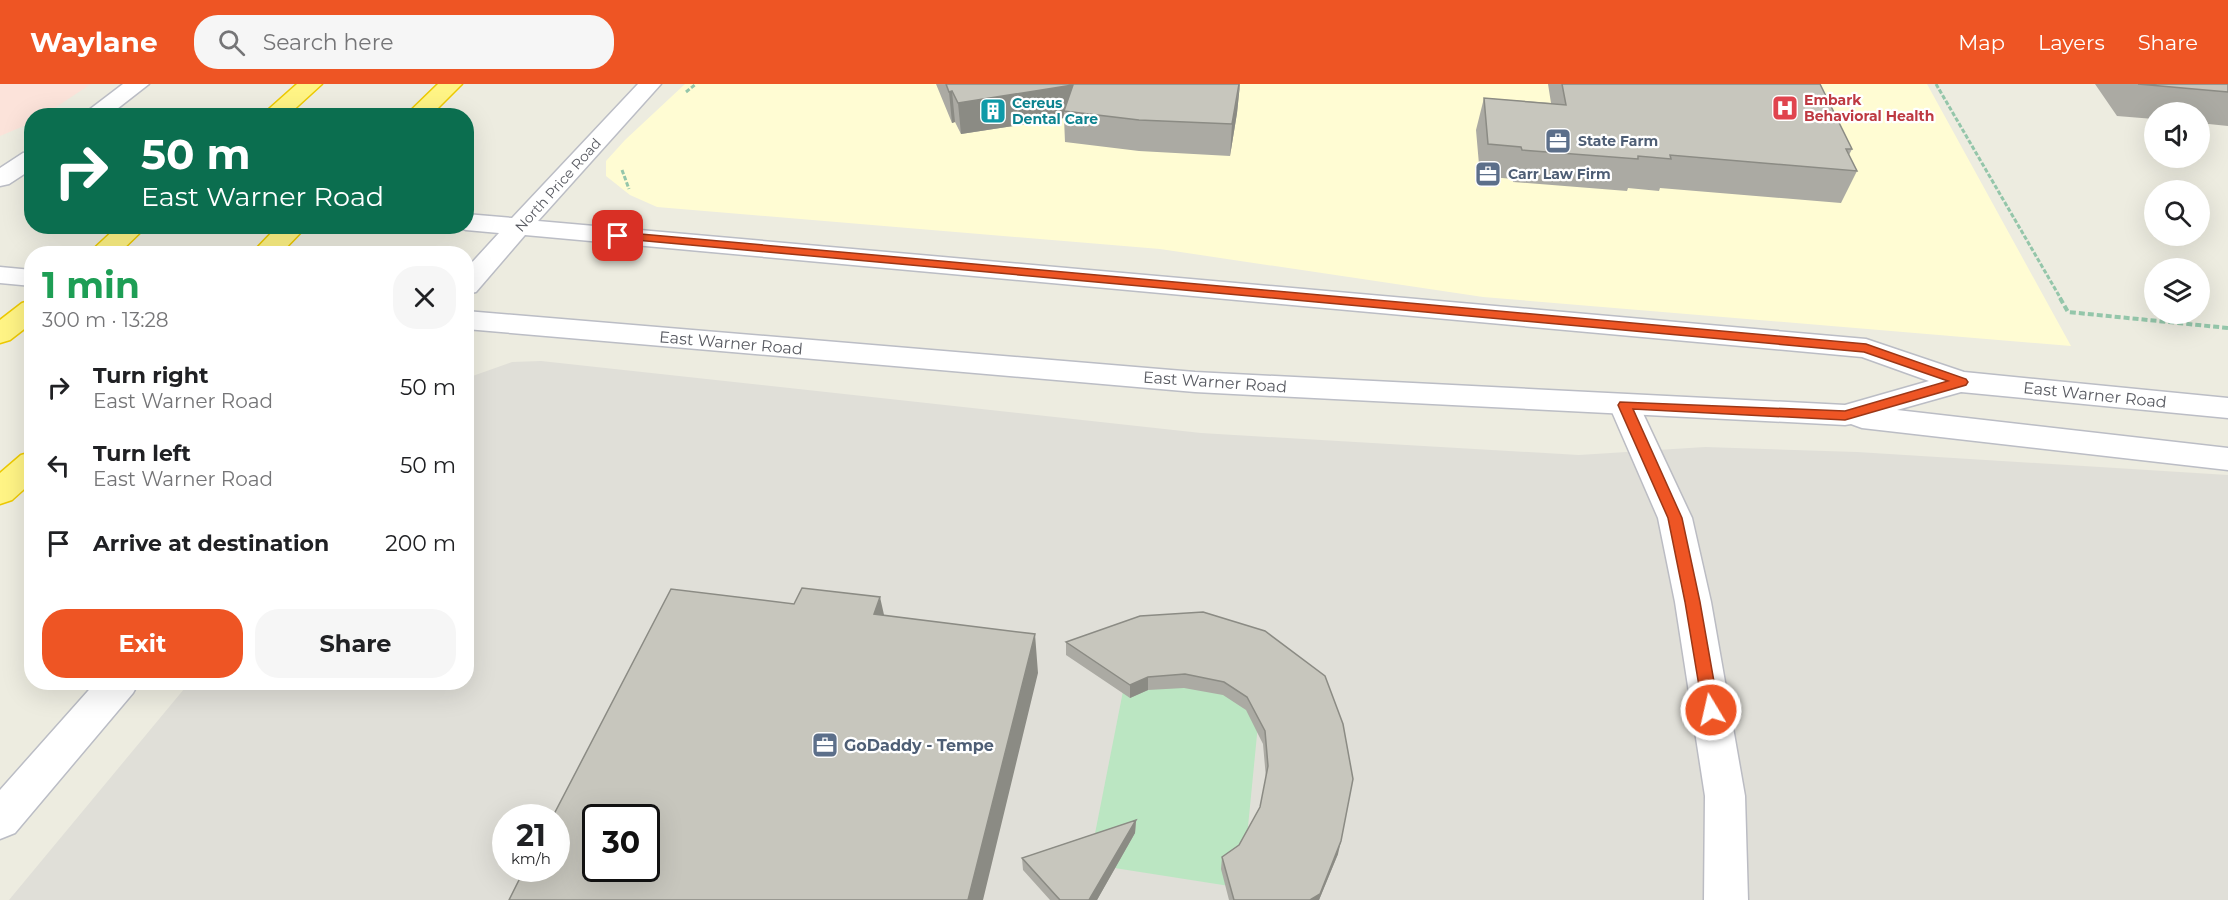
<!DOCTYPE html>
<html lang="en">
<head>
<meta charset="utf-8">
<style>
	body { margin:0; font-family:Montserrat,sans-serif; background:#f6f6f6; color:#202124; height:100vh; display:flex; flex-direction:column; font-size:22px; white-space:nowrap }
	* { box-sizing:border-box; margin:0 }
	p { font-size:20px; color:#757577 }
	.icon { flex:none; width:33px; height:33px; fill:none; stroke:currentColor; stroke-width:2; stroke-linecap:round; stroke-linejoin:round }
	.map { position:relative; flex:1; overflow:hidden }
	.details { position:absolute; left:24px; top:162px; width:450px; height:444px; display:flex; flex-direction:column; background:#fff; border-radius:24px; box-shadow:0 6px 24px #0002 }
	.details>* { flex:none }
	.top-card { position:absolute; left:24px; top:24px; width:450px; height:126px; border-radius:24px; box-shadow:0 6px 24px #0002; background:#0b6e4f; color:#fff; overflow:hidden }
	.buttons { position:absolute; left:2144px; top:18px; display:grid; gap:12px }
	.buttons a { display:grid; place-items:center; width:66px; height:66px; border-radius:50%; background:#fff; box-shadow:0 6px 24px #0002; font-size:30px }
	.speed { position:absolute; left:492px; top:720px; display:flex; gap:12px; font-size:30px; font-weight:700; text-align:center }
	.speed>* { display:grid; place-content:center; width:78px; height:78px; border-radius:50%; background:#fff; box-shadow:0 6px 24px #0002; line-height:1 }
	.speed small { font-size:15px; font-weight:400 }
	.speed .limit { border:3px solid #111; border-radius:9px; background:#fff; color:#111 }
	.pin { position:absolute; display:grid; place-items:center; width:51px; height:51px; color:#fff; margin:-26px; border-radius:12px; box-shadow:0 3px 9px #0006 }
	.me { position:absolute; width:66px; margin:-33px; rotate:351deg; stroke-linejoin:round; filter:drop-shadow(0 0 4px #0008) }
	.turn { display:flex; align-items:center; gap:21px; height:126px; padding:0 18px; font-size:27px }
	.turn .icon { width:78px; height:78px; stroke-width:2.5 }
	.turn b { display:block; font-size:42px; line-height:51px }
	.round { display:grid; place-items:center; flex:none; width:63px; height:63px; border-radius:24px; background:#f6f6f6 }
	.head { display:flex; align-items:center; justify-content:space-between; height:102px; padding:0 18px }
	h1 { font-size:36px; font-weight:700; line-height:45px; color:#1e9e55 }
	.primary-button { display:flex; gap:12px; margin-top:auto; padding:12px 18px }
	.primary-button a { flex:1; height:69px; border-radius:24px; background:#ee5524; color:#fff; font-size:24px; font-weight:700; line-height:69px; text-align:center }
	.primary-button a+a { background:#f6f6f6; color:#202124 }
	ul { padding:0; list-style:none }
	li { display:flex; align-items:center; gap:18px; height:78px; padding:0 18px }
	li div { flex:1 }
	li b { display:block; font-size:22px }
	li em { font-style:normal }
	header { display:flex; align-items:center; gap:36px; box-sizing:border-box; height:84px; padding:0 30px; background:#ee5524; color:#fff }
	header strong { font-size:28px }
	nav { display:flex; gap:33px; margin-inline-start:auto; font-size:21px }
	.search { width:420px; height:54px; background:#f6f6f6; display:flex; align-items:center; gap:15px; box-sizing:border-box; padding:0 21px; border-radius:24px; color:#757577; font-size:22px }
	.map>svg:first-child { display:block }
	.commercial { fill:#fffcd3 }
	.industrial { fill:#e0dfd8; fill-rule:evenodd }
	.medical { fill:#fce3da }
	.green { fill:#bbe6c2 }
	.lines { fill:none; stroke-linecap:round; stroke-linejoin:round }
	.minor-casing { stroke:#bbbcc3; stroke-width:3 }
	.secondary-casing { stroke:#bbbdc5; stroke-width:3 }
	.motorway-casing { stroke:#edc900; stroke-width:3 }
	.path-far1 { stroke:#94c6aa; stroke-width:3; stroke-dasharray:4.5 2; stroke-linecap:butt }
	.path { stroke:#94c6aa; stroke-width:4; stroke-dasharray:6 3; stroke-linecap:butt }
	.minor { fill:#fff; fill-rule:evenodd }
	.secondary { fill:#fff; fill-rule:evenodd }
	.motorway { fill:#fff485; fill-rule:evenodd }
	.wall { fill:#abaaa3 }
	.shaded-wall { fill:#8b8b84 }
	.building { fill:#c7c6bd; stroke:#8b8b84; stroke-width:1.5; fill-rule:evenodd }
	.route { fill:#ee5524; stroke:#9b3717; stroke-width:1.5 }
	.labels { text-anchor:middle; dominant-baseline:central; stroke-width:4.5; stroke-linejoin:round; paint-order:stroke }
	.far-health-label { font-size:14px; font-weight:bold; fill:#be3a42; stroke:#fff; text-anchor:start }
	.far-culture-label { font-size:14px; font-weight:bold; fill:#0d838f; stroke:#fff; text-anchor:start }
	.far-service-label { font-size:14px; font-weight:bold; fill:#4e5e75; stroke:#fff; text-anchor:start }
	.far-street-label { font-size:14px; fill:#595b62; stroke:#fff }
	.street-label { font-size:16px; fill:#595b62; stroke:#fff }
	.service-label { font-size:16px; font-weight:bold; fill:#4e5e75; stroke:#fff; text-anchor:start }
</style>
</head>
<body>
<header>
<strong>Waylane</strong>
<div class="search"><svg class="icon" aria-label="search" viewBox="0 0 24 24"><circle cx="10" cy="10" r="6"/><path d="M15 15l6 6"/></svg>Search here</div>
<nav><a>Map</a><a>Layers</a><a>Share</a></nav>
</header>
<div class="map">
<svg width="2228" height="816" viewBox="0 0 2228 816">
	<rect width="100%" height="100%" fill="#edece0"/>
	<path class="commercial" d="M685 0H1927L2071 262 1483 213 1160 165 657 123 630 111 606 92V77L625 56Z"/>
	<path class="industrial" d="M541 277 1201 349 1579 371 1705 363 1857 368 2228 391V816H9L189 599 466 598 467 294 512 278ZM506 734H556V784H506ZM596 734H646V784H596Z"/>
	<path class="medical" d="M0 0H91L44 31 32 32 31 39 0 52Z"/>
	<path class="green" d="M1126 592 1261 610 1242 804 1089 780Z"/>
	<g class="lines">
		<defs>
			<path id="minor" d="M1624 311 1635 314 1639 321 1692 434 1711 518 1745 712 1748 816H1704L1705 712 1675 518 1658 434 1609 321 1613 314Z"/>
			<path id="secondary" d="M123 0H149L108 32H81Z
				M638 0H661L538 137 1866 255 1964 288 2228 314V334L1961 308 1897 326 2228 364V386L1862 344 1851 340 1845 341 1195 308 466 245V227L1195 288 1845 321 1929 297 1862 273 525 151 476 208 466 210V185L499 149 466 146 456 142H466V130L512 134Z
				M32 67V85L9 100 0 102V84L23 69Z
				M0 183 32 186V202L0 199Z
				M96 598H139L133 609 15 749 0 755V706Z"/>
			<path id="motorway" d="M297 0H322L287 32H261Z
				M438 0H462L430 32H405Z
				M118 142H147L118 170H88Z
				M278 142H307L280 170H251Z
				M32 216V239L10 256 0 259V236L22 219Z
				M32 368V398L12 416 0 420V389L21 371Z"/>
		</defs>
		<use href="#minor" class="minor-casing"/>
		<use href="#secondary" class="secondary-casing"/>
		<use href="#motorway" class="motorway-casing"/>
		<path class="path-far1" d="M1936 0 2061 215
			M686 8 696 0
			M622 86 629 105"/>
		<path class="path" d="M2060 214 2068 228 2228 244"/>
		<use href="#minor" class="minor"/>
		<use href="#secondary" class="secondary"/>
		<use href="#motorway" class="motorway"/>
	</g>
	<path class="wall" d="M936 0H1240L1237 29 1230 72 1139 67 1065 58 1064 34 961 50 955 38 952 39Z
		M1548 0H1820L1852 65 1849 71 1857 87 1841 119 1660 104 1659 107 1628 104 1627 107 1513 98V95L1480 92 1476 46 1484 14 1551 19Z
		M2095 0H2228V42L2199 39V28H2154V35L2117 32Z
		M1203 528 1338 770 1319 816H1229L1221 785 1222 773 1239 761 1260 723 1266 694 1263 660 1246 626 1223 611 1184 604 1148 606 1130 614 1066 571V558Z
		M1136 736 1135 749 1097 816H1050L1023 786 1022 774Z"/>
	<path class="shaded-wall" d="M1240 0 1237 29 1230 72 1232 40Z
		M1073 1 1064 27V34L961 50 958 19Z
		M952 7 955 38 952 39 949 8Z
		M880 513 889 553 874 530Z
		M1035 550 1038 589 983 816H968Z
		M1148 593V606L1130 614V601Z
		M1136 736 1135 749 1097 816H1089Z
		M1341 757 1338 770 1319 816H1310Z"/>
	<path class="building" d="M946 0H1239L1232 40 1139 36 1064 27 1073 1 958 19 952 7 949 8Z
		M1562 0H1820L1852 65H1846L1857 87 1670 71 1671 75 1638 72V75L1522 66 1521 63 1488 60 1484 14 1566 21Z
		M2138 0H2228V8Z
		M802 504 880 513 874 530 1035 550 968 816H509L525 784H556V734H552L671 505 794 520ZM596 734H646V784H596Z
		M1203 528 1265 547 1325 592 1343 640 1353 695 1341 757 1320 810 1310 816H1234L1222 773 1239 761 1260 723 1268 682 1265 647 1247 613 1224 598 1185 590 1148 593 1130 601 1066 558 1140 532Z
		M1136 736 1089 816H1060L1022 774Z"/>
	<path class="route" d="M618 148 1866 260 1966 295 1968 298 1966 301 1845 336 1633 325 1682 434 1700 518 1719 626 1716 630 1711 632 1705 630 1703 626 1685 518 1668 434 1618 321 1620 318 1845 327 1948 297 1864 268 614 154 612 152Z"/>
	<defs>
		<symbol id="hospital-square" viewBox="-11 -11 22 22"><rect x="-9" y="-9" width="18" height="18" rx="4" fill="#e0444e" stroke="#fff"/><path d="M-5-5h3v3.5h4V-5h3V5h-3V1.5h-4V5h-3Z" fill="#fff"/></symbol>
		<symbol id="building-square" viewBox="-11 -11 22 22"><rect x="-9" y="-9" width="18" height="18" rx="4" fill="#0f9aa8" stroke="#fff"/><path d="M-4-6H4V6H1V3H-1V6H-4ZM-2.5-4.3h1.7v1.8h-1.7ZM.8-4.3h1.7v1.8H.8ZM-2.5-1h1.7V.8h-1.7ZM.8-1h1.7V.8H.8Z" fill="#fff"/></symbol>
		<symbol id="office-square" viewBox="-11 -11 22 22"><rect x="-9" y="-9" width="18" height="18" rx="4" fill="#5c6f8a" stroke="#fff"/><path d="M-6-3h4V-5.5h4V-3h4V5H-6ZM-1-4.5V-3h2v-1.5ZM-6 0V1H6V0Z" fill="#fff"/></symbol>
	</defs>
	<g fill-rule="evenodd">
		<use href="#hospital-square" x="1770" y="9" width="30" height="30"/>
		<use href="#building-square" x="978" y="12" width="30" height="30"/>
		<use href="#office-square" x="1543" y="42" width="30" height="30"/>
		<use href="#office-square" x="1473" y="75" width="30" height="30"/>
		<use href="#office-square" x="810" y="646" width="30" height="30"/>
	</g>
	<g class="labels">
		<g class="far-health-label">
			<text x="1804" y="16">Embark<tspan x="1804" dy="16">Behavioral Health</tspan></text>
		</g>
		<g class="far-culture-label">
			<text x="1012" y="19">Cereus<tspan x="1012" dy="16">Dental Care</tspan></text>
		</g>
		<g class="far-service-label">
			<text x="1578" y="57">State Farm</text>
			<text x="1508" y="90">Carr Law Firm</text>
		</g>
		<g class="far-street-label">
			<text transform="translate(558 101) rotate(-48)">North Price Road</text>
		</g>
		<g class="street-label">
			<text transform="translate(731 259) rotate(5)">East Warner Road</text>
			<text transform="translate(1215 298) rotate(4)">East Warner Road</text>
			<text transform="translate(2095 311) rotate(6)">East Warner Road</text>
		</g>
		<g class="service-label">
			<text x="844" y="661">GoDaddy - Tempe</text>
		</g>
	</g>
</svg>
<div class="buttons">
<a><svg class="icon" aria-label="sound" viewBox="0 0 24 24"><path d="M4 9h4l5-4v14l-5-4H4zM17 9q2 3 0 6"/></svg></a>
<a><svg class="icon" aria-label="search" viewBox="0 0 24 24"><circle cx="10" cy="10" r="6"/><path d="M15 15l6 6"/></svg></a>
<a><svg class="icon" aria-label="layers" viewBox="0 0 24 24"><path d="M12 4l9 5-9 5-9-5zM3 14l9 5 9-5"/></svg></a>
</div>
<div class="speed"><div>21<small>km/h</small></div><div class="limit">30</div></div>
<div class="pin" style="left:618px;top:152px;background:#d93025"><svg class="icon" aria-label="arrive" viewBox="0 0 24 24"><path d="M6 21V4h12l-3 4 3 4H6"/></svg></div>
<svg class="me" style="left:1711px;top:626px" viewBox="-20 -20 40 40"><circle r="17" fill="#ee5524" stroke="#fff" stroke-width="3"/><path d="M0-11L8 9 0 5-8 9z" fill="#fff"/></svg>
<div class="top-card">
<div class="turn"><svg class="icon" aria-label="right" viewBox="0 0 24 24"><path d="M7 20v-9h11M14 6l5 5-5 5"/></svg><div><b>50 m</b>East Warner Road</div></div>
</div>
<section class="details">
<div class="head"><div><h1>1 min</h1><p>300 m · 13:28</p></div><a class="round"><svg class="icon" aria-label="close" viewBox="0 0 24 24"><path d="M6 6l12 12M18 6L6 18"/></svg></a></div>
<ul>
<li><svg class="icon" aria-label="right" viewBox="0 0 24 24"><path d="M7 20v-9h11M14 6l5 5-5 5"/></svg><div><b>Turn right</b><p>East Warner Road</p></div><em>50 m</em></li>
<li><svg class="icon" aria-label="left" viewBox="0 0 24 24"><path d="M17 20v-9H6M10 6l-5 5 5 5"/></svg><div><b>Turn left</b><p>East Warner Road</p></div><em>50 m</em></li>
<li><svg class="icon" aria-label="arrive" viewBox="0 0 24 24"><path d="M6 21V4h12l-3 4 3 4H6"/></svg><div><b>Arrive at destination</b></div><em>200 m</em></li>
</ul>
<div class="primary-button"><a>Exit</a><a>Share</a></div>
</section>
</div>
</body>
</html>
